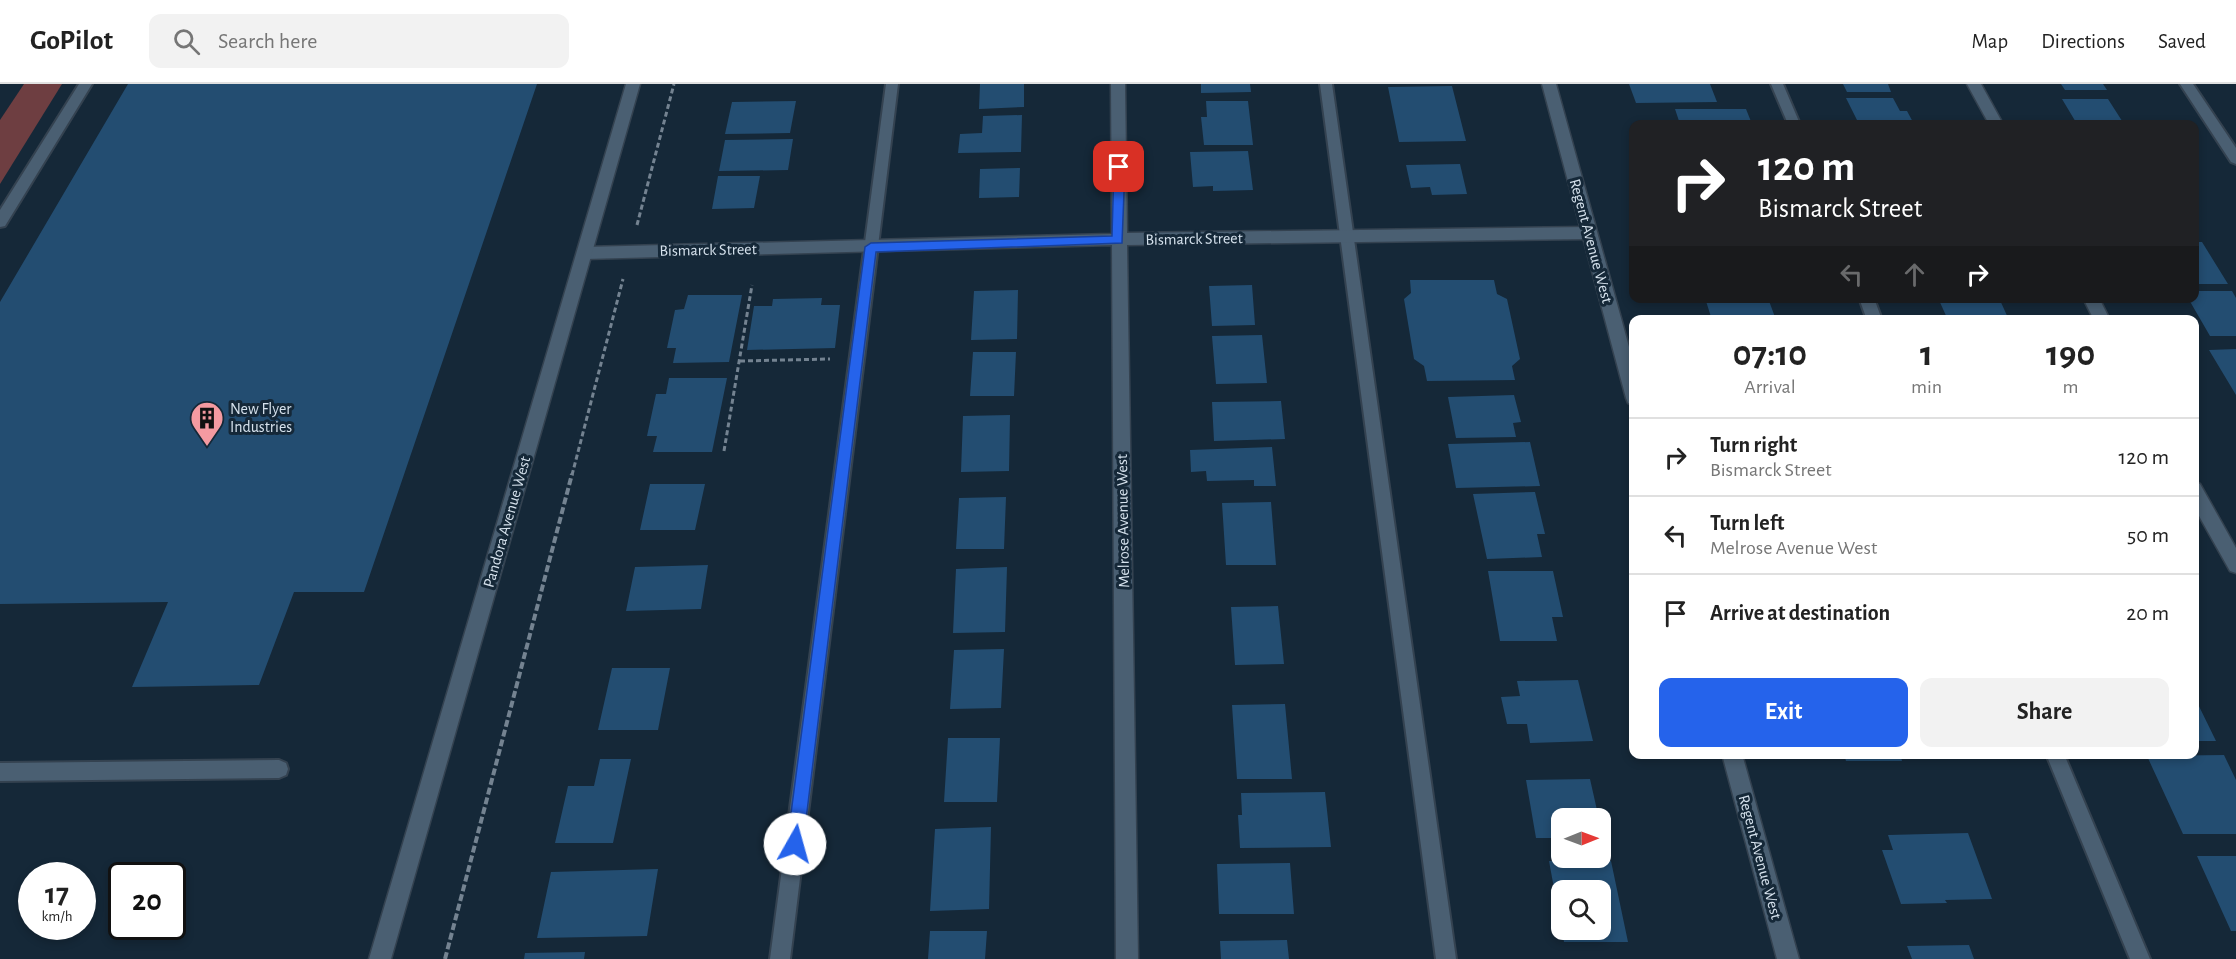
<!DOCTYPE html>
<html lang="en">
<head>
<meta charset="utf-8">
<style>
	body { margin:0; font-family:"Alegreya Sans",sans-serif; background:#f2f2f2; color:#222; height:100vh; display:flex; flex-direction:column; font-size:22px; white-space:nowrap }
	* { box-sizing:border-box; margin:0 }
	p { font-size:20px; color:#767676 }
	.icon { flex:none; width:33px; height:33px; fill:none; stroke:currentColor; stroke-width:2; stroke-linecap:round; stroke-linejoin:round }
	.map { position:relative; flex:1; overflow:hidden }
	.sheet { position:absolute; left:1629px; top:231px; width:570px; height:444px; display:flex; flex-direction:column; background:#fff; border-radius:12px; box-shadow:0 3px 9px #0003 }
	.sheet>* { flex:none }
	.guide { position:absolute; left:1629px; top:36px; width:570px; height:183px; border-radius:12px; box-shadow:0 3px 9px #0003; background:#202124; color:#fff; overflow:hidden }
	.needle { width:39px; rotate:89deg }
	.buttons { position:absolute; left:1551px; top:724px; display:grid; gap:12px }
	.buttons a { display:grid; place-items:center; width:60px; height:60px; border-radius:12px; background:#fff; box-shadow:0 3px 9px #0003; font-size:30px }
	.speed { position:absolute; left:18px; top:778px; display:flex; gap:12px; font-size:30px; font-weight:700; text-align:center }
	.speed>* { display:grid; place-content:center; width:78px; height:78px; border-radius:50%; background:#fff; box-shadow:0 3px 9px #0003; line-height:1 }
	.speed small { font-size:15px; font-weight:400 }
	.speed .limit { border:3px solid #111; border-radius:9px; background:#fff; color:#111 }
	.pin { position:absolute; display:grid; place-items:center; width:51px; height:51px; color:#fff; margin:-26px; border-radius:12px; box-shadow:0 3px 9px #0006 }
	.me { position:absolute; width:66px; margin:-33px; rotate:7deg; stroke-linejoin:round; filter:drop-shadow(0 0 4px #0008) }
	.turn { display:flex; align-items:center; gap:21px; height:126px; padding:0 30px; font-size:27px }
	.turn .icon { width:78px; height:78px; stroke-width:2.5 }
	.turn b { display:block; font-size:42px; line-height:51px }
	.lanes { display:flex; align-items:center; height:57px; padding:0 30px; background:#0003; justify-content:center; gap:30px; direction:ltr }
	.lanes .off { opacity:.35 }
	.eta { display:flex; justify-content:space-evenly; align-items:center; height:102px; text-align:center }
	.eta b { font-size:36px; font-weight:700; line-height:42px }
	.primary-button { display:flex; gap:12px; margin-top:auto; padding:12px 30px }
	.primary-button a { flex:1; height:69px; border-radius:12px; background:#2563eb; color:#fff; font-size:24px; font-weight:700; line-height:69px; text-align:center }
	.primary-button a+a { background:#f2f2f2; color:#222 }
	ul { padding:0; list-style:none }
	li { display:flex; align-items:center; gap:18px; height:78px; padding:0 30px; border-top:2px solid #e0e0e0 }
	li div { flex:1 }
	li b { display:block; font-size:22px }
	li em { font-style:normal }
	header { display:flex; align-items:center; gap:36px; box-sizing:border-box; height:84px; padding:0 30px; background:#fff; border-bottom:2px solid #e0e0e0 }
	header strong { font-size:28px }
	nav { display:flex; gap:33px; margin-inline-start:auto; font-size:21px }
	.search { width:420px; height:54px; background:#f2f2f2; display:flex; align-items:center; gap:15px; box-sizing:border-box; padding:0 21px; border-radius:12px; color:#767676; font-size:22px }
	.map>svg:first-child { display:block }
	.green { fill:#6e3e41 }
	.building { fill:#234d71 }
	.lines { fill:none; stroke-linecap:round; stroke-linejoin:round }
	.lane-casing { stroke:#344250; stroke-width:4 }
	.street-casing { stroke:#344250; stroke-width:3 }
	.secondary-casing { stroke:#344250; stroke-width:3 }
	.path-far1 { stroke:#748391; stroke-width:3; stroke-dasharray:5 3; stroke-linecap:butt }
	.path { stroke:#748391; stroke-width:4; stroke-dasharray:7 3; stroke-linecap:butt }
	.lane { fill:#4a5f72; fill-rule:evenodd }
	.street { fill:#4a5f72; fill-rule:evenodd }
	.secondary { fill:#4a5f72; fill-rule:evenodd }
	.route { fill:#2563eb; stroke:#184099; stroke-width:1.5 }
	.labels { text-anchor:middle; dominant-baseline:central; stroke-width:6; stroke-linejoin:round; paint-order:stroke }
	.street-label { font-size:16px; fill:#d6e2ed; stroke:#152838 }
	.poi-label { font-size:16px; fill:#d6e2ed; stroke:#152838; text-anchor:start }
</style>
</head>
<body>
<header>
<strong>GoPilot</strong>
<div class="search"><svg class="icon" aria-label="search" viewBox="0 0 24 24"><circle cx="10" cy="10" r="6"/><path d="M15 15l6 6"/></svg>Search here</div>
<nav><a>Map</a><a>Directions</a><a>Saved</a></nav>
</header>
<div class="map">
<svg width="2236" height="875" viewBox="0 0 2236 875">
	<rect width="100%" height="100%" fill="#152838"/>
	<path class="green" d="M24 0H62L0 100V36Z"/>
	<path class="building" d="M128 0H537L364 508H294L259 601 132 603 168 518 0 520V218Z
		M980 0H1024V23L979 25Z
		M1201 0H1250L1251 8 1201 9Z
		M1629 0H1710L1717 18 1636 19Z
		M1843 0H1888L1891 8H1847Z
		M2061 0H2103L2107 6H2065Z
		M1452 2 1466 57 1399 58 1388 3Z
		M1846 14H1893L1900 27H1907L1914 40H1859Z
		M2062 15H2108L2124 40H2077Z
		M796 17 790 49 725 50 732 18Z
		M1206 17H1248L1253 61H1204L1201 33H1207Z
		M1675 25H1746L1752 40H1680Z
		M1022 31 1021 68 958 69 960 50 982 49 983 32Z
		M793 55 788 86 719 87 725 56Z
		M1248 67 1253 106 1213 107V102L1193 103 1190 68Z
		M1460 80 1467 110 1432 111 1430 103 1411 104 1406 81Z
		M1020 84 1019 113 979 114 980 85Z
		M718 92H760L754 124 712 125Z
		M2194 158H2202L2228 200H2194Z
		M1410 196H1494L1497 210 1507 215 1520 275 1512 282 1515 296 1427 297 1424 282 1414 275 1404 215 1411 209Z
		M1252 201 1255 241 1212 242 1209 202Z
		M1018 206 1017 255 971 256 974 207Z
		M2194 207H2232L2236 214V252H2210L2188 214H2194Z
		M688 211H742L729 278 673 279 676 264H667L675 226 684 225Z
		M822 214 821 221H840L835 264 747 266 754 222H772L773 215Z
		M1705 214H1768L1776 236H1712Z
		M1938 214H1999L2009 236H1948Z
		M1262 251 1267 299 1216 300 1212 252Z
		M2236 265V311L2209 266Z
		M973 268H1016L1014 312H970Z
		M669 294H727L712 368H653L657 352H647L656 310H666Z
		M1514 311 1521 338 1513 339 1516 353 1456 354 1448 313Z
		M1281 317 1285 355 1214 357 1212 318Z
		M1010 331 1009 387 961 388 963 332Z
		M1530 358 1540 402 1456 404 1448 360Z
		M1272 363 1276 402H1254V396L1207 397 1206 387 1191 388 1190 366Z
		M650 400H705L695 446H640Z
		M1535 408 1545 450H1537L1542 473 1487 475 1473 410Z
		M1006 413 1004 465H956L959 414Z
		M1271 418 1276 481H1226L1222 419Z
		M708 481 701 525 626 527 635 483Z
		M1007 483 1005 548 953 549 956 485Z
		M1488 487H1553L1563 533H1552L1557 557H1500Z
		M1278 522 1284 580 1235 581 1231 523Z
		M1004 565 1001 624 950 625 954 566Z
		M612 584H670L658 646H598Z
		M1578 596 1593 657 1530 659 1527 640H1507L1501 613 1520 612 1517 597Z
		M2194 612 2216 657H2194Z
		M1285 620 1292 695H1237L1232 621Z
		M948 654H1000L997 718H944Z
		M1844 670H1900L1902 677H1846Z
		M2224 671 2236 696V750H2183L2147 672Z
		M600 675H631L613 759H555L568 702H594Z
		M1590 695 1599 735H1562V754H1536L1526 696Z
		M1325 708 1331 763 1240 764 1238 731H1242L1241 709Z
		M991 743 989 825 930 827 935 745Z
		M1968 749 1992 815 1945 816 1947 819 1901 820 1882 766H1893L1888 751Z
		M2197 772H2236V847H2231Z
		M1549 777H1611L1628 858H1564L1562 846H1600V807H1562L1560 837Z
		M1290 779 1294 830H1219L1217 780Z
		M658 785 647 852 537 854 551 788Z
		M930 847H987L985 875H928Z
		M1287 856 1289 875H1221L1220 857Z
		M1969 861 1974 875H1912L1907 862Z
		M585 868 584 875H524L525 869Z"/>
	<g class="lines">
		<defs>
			<path id="lane" d="M79 0H92L5 142 0 143V126Z
				M886 0H898L790 875H770Z
				M1320 0H1332L1456 875H1436Z
				M1771 0H1783L1800 40H1788Z
				M2180 0H2193L2236 64V80L2231 78Z
				M1859 214H1874L1882 236H1867Z
				M2046 670H2064L2150 875H2130Z
				M279 676 286 679 288 685 286 691 279 694 0 697V679Z"/>
			<path id="street" d="M1111 0H1125L1127 149 1588 143 1593 145 1596 149 1593 153 1588 155 1127 161 1138 875H1116L1112 161 585 175 579 173 577 169 579 165 585 163 1112 150Z
				M1967 0H1981L2003 40H1989Z
				M2083 214H2099L2110 236H2094Z
				M2194 398 2200 400 2236 464V489L2230 487 2194 423Z"/>
			<path id="secondary" d="M626 0H640L391 875H369Z
				M1542 0H1556L1634 281V321L1628 319 1626 314Z
				M1722 670H1742L1799 875H1777Z"/>
		</defs>
		<use href="#lane" class="lane-casing"/>
		<use href="#street" class="street-casing"/>
		<use href="#secondary" class="secondary-casing"/>
		<path class="path-far1" d="M637 141 674 0
			M740 277 830 275
			M724 367 752 201
			M572 391 623 195"/>
		<path class="path" d="M445 875 572 390"/>
		<use href="#lane" class="lane"/>
		<use href="#street" class="street"/>
		<use href="#secondary" class="secondary"/>
	</g>
	<path class="route" d="M1119 79 1125 83 1122 159 876 168 803 760 801 765 795 768 789 765 787 760 865 163 871 159 1112 152 1114 83Z"/>
	<defs>
		<symbol id="building-pin" viewBox="-11 -11 22 30"><path d="M0 17L-7.5 6A9.5 9.5 0 1 1 7.5 6Z" fill="#f49aa1" stroke="#152838"/><path d="M-4-6H4V6H1V3H-1V6H-4ZM-2.5-4.3h1.7v1.8h-1.7ZM.8-4.3h1.7v1.8H.8ZM-2.5-1h1.7V.8h-1.7ZM.8-1h1.7V.8H.8Z" fill="#111"/></symbol>
	</defs>
	<g fill-rule="evenodd">
		<use href="#building-pin" x="188" y="315" width="38" height="52"/>
	</g>
	<g class="labels">
		<g class="street-label">
			<text transform="translate(1194 155) rotate(-1)">Bismarck Street</text>
			<text transform="translate(1591 157) rotate(75)">Regent Avenue West</text>
			<text transform="translate(708 166) rotate(-1)">Bismarck Street</text>
			<text transform="translate(1123 437) rotate(-91)">Melrose Avenue West</text>
			<text transform="translate(507 438) rotate(-74)">Pandora Avenue West</text>
			<text transform="translate(1760 773) rotate(75)">Regent Avenue West</text>
		</g>
		<g class="poi-label">
			<text x="230" y="325">New Flyer<tspan x="230" dy="18">Industries</tspan></text>
		</g>
	</g>
</svg>
<div class="buttons">
<a><svg class="needle" viewBox="-14 -14 28 28"><path d="M0-13l5 13h-10z" fill="#e53935"/><path d="M0 13l5-13h-10z" fill="#767676"/></svg></a>
<a><svg class="icon" aria-label="search" viewBox="0 0 24 24"><circle cx="10" cy="10" r="6"/><path d="M15 15l6 6"/></svg></a>
</div>
<div class="speed"><div>17<small>km/h</small></div><div class="limit">20</div></div>
<div class="pin" style="left:1119px;top:83px;background:#d93025"><svg class="icon" aria-label="arrive" viewBox="0 0 24 24"><path d="M6 21V4h12l-3 4 3 4H6"/></svg></div>
<svg class="me" style="left:795px;top:760px" viewBox="-20 -20 40 40"><circle r="19" fill="#fff"/><path d="M0-13L10 11 0 6-10 11z" fill="#2563eb"/></svg>
<div class="guide">
<div class="turn"><svg class="icon" aria-label="right" viewBox="0 0 24 24"><path d="M7 20v-9h11M14 6l5 5-5 5"/></svg><div><b>120 m</b>Bismarck Street</div></div>
<div class="lanes"><svg class="icon off" aria-label="left" viewBox="0 0 24 24"><path d="M17 20v-9H6M10 6l-5 5 5 5"/></svg><svg class="icon off" aria-label="ahead" viewBox="0 0 24 24"><path d="M12 20V5M6 11l6-6 6 6"/></svg><svg class="icon" aria-label="right" viewBox="0 0 24 24"><path d="M7 20v-9h11M14 6l5 5-5 5"/></svg></div>
</div>
<section class="sheet">
<div class="eta">
<div><b>07:10</b><p>Arrival</p></div>
<div><b>1</b><p>min</p></div>
<div><b>190</b><p>m</p></div>
</div>
<ul>
<li><svg class="icon" aria-label="right" viewBox="0 0 24 24"><path d="M7 20v-9h11M14 6l5 5-5 5"/></svg><div><b>Turn right</b><p>Bismarck Street</p></div><em>120 m</em></li>
<li><svg class="icon" aria-label="left" viewBox="0 0 24 24"><path d="M17 20v-9H6M10 6l-5 5 5 5"/></svg><div><b>Turn left</b><p>Melrose Avenue West</p></div><em>50 m</em></li>
<li><svg class="icon" aria-label="arrive" viewBox="0 0 24 24"><path d="M6 21V4h12l-3 4 3 4H6"/></svg><div><b>Arrive at destination</b></div><em>20 m</em></li>
</ul>
<div class="primary-button"><a>Exit</a><a>Share</a></div>
</section>
</div>
</body>
</html>
